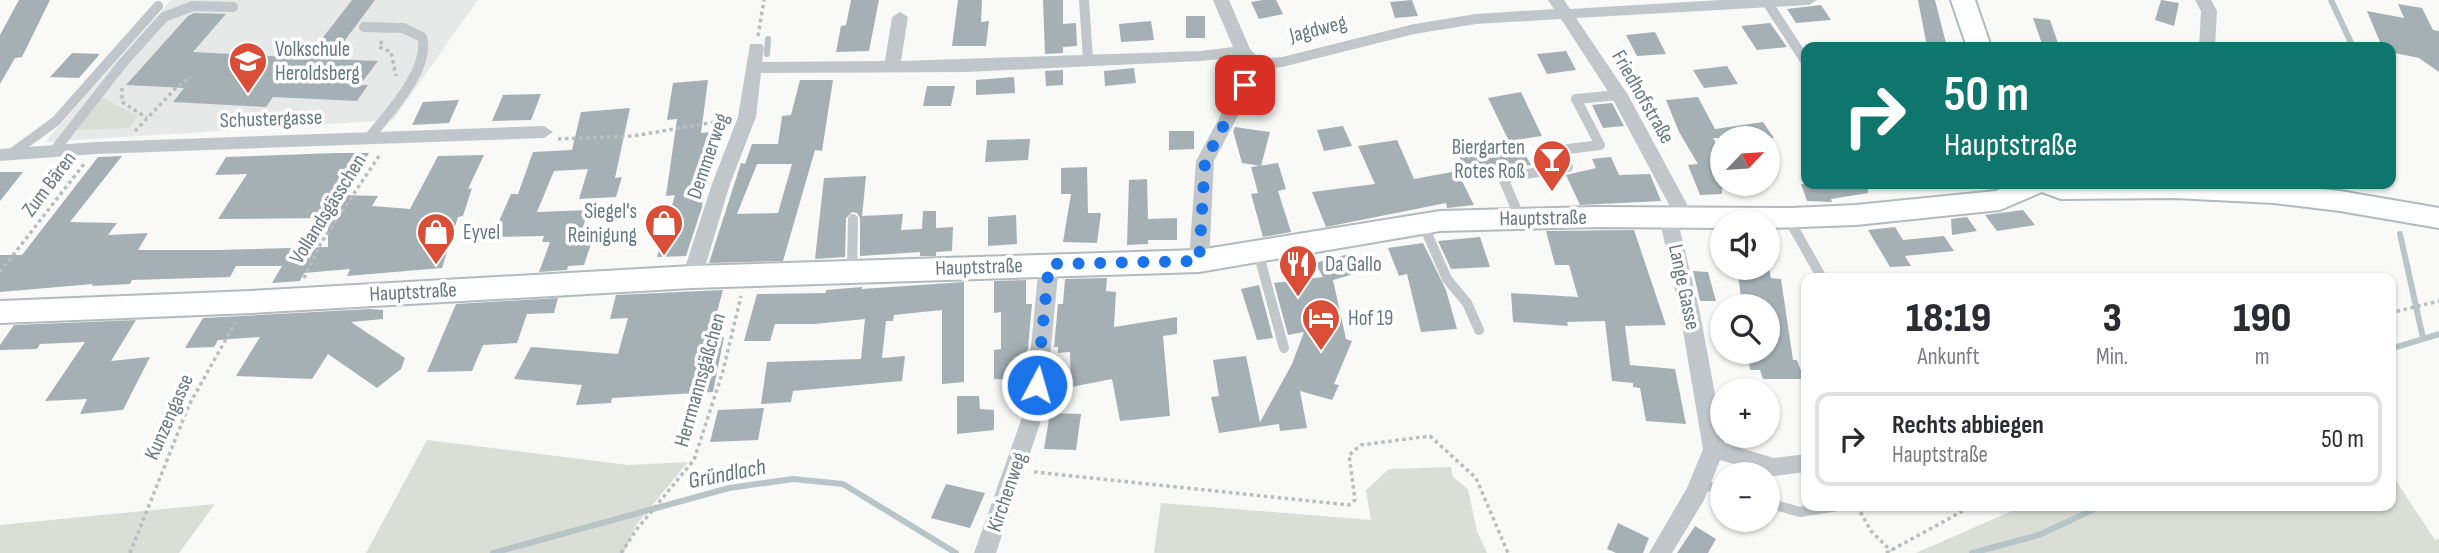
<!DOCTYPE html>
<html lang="de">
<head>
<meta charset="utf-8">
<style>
	body { margin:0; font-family:"Sofia Sans Condensed",sans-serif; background:#f7f7f7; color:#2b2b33; height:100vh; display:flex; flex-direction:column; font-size:26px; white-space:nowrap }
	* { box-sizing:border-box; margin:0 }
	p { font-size:23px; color:#7c7c81 }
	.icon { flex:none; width:38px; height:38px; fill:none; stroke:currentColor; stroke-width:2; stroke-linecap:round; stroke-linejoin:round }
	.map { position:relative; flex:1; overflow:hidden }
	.panel { position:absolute; left:1801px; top:273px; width:595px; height:238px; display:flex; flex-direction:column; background:#fff; border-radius:14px; box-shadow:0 2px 5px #0004 }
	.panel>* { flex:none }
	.hud { position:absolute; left:1801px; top:42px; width:595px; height:147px; border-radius:14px; box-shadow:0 2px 5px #0004; background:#0f766e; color:#fff; overflow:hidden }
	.needle { width:46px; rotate:65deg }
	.tools { position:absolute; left:1710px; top:126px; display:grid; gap:14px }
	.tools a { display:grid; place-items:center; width:70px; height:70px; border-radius:50%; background:#fff; box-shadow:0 2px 5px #0004; font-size:35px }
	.pin { position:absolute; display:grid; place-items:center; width:60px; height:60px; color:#fff; margin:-30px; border-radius:14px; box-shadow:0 4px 10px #0006 }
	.me { position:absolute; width:77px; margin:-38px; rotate:6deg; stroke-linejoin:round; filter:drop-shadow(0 0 5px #0008) }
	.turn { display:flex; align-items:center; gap:24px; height:147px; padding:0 28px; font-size:32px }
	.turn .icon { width:91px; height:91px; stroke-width:2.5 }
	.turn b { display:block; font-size:49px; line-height:60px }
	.eta { display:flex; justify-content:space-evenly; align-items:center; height:119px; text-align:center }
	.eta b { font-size:42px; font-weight:800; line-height:49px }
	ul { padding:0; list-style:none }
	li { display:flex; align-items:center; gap:21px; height:94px; margin:0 14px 10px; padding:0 14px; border:4px solid #e1e1e2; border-radius:14px }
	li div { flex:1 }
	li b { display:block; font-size:26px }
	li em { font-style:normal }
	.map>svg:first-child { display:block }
	.built { fill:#e7e9e9 }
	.green { fill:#daded7 }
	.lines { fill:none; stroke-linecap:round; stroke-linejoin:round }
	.stream { stroke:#b8c5c8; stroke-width:6 }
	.building { fill:#a5b0b5; fill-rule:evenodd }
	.secondary-casing { stroke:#b3babd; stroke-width:4 }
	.path { stroke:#b9bdbf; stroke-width:3.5; stroke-dasharray:3.5 3.5; stroke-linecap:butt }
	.lane { stroke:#c0c6c9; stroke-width:10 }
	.street { fill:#c0c6c9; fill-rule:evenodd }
	.secondary { fill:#fff; fill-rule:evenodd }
	.route { stroke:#1a73e8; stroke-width:12; stroke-dasharray:0 21.6 }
	.labels { text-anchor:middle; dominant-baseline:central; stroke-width:7; stroke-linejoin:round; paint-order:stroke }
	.street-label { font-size:21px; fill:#667881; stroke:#fff }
	.poi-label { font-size:21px; fill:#667881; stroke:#fff; text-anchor:start }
	.water-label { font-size:23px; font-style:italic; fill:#60767b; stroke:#fff }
</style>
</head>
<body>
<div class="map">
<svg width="2439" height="553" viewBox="0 0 2439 553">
	<rect width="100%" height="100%" fill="#f9f9f8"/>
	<path class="built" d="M171 0H478L393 120 45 142Z"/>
	<path class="green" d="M99 96 138 116 129 128 77 130Z
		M427 440 628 465 688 462 637 524 624 553H366Z
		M1451 467 1453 477 1468 489 1477 531 1487 553H1154L1161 503 1371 520 1366 490 1389 469Z
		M2391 473 2435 540 2439 539V553H1916L2023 506H2390Z
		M215 504 179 553H0V525Z"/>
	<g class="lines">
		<path class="stream" d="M2331 0 2353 47
			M767 54 768 39
			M2400 234 2423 338
			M2390 349 2439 334
			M493 553 729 488 793 479 843 484 956 553
			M1972 553 2039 535 2101 506"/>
	</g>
	<path class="building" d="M19 0H50L22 57 15 58 0 84V35Z
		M352 0H375L331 59 378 61 360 85H368L357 101 273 97 266 107 173 102 184 88 126 85 188 16 194 13 226 14 193 52 307 58Z
		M851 0H879L869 51 836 52 841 26 846 25Z
		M958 0H982L981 22 989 21 986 46H952Z
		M1043 0H1063V24L1076 23 1077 46 1063 47V53L1045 54Z
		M1263 0H1276L1283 14 1259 19 1251 2Z
		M1412 0 1418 16 1395 18 1390 2Z
		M1918 0H1935L1947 47H1927Z
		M2161 0 2179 3 2174 26 2155 20Z
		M2398 4 2422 8 2433 30 2439 31V72L2419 58 2390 52V47H2382L2367 11 2404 18Z
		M1821 5 1831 20 1796 23 1787 9Z
		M1186 16H1205V38H1186Z
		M2033 18 2050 20 2059 46 2042 44Z
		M1151 21 1154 40 1121 42 1119 24Z
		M1770 23 1787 47 1757 50 1741 26Z
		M1655 32 1666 54 1637 56 1626 35Z
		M1566 51 1576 70 1547 74 1537 54Z
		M72 53 100 54 79 78 50 77Z
		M1727 66 1738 84 1704 88 1693 70Z
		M1134 68 1136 83 1105 86 1104 71Z
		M1063 70V85L1046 86 1045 71Z
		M1014 77 1015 93 976 95V80Z
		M708 80 701 133 710 132 702 207 686 256 657 257 675 195 666 196 677 119 667 120 673 83Z
		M800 80H833L822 151 815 150 783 261 709 263 741 163 745 164 752 144H778L782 116 791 115ZM757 164H792L778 213 737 214Z
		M927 86H955L951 106H923Z
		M1521 92 1542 136 1509 141 1488 98Z
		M541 94 531 120 492 121 503 95Z
		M1698 97 1715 129 1763 122 1774 138H1713L1721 151 1715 152 1722 168V194L1700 195 1688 165 1698 164 1679 132 1666 100Z
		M459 100 449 123 412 125 423 102Z
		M1612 103 1624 126 1603 128 1592 105Z
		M630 108 615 178 622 177 616 197 579 199 588 169 554 171 537 212 589 210 580 235H594L584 265 568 266 567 270 539 272 550 242H542L544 236 492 237 511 194H518L533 152 572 150 581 112Z
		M1343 126 1352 146 1324 151 1317 130Z
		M1235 127 1270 132 1261 166 1242 163 1233 131Z
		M1169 131H1194V149L1169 150Z
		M1030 139 1028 160 985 162 987 140Z
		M1397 140 1414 179 1457 171 1474 205 1447 208 1446 203 1326 227 1312 192 1375 184 1358 146Z
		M1521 147 1531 165 1468 175 1459 156Z
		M335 153H369L343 195 378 196 372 206 410 209 438 156 484 155 468 189 472 188 463 216 458 217 442 268 347 276 350 269 304 273 300 281 272 283 282 266H236L230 277 132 280 130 284 92 286 93 284 0 292V255H22L98 157 122 156 70 222 117 223 108 235 148 233 138 250H217L328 247V218L218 219 247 174 215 175 226 157Z
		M1611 157 1619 175 1650 174 1661 201 1580 205 1566 175 1596 168 1592 159Z
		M1278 163 1286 189 1278 191 1291 232 1263 237 1251 194 1258 193 1251 167Z
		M1087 167 1088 213H1101L1097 243 1063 242 1071 194H1061V168Z
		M0 172H23L0 201Z
		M866 176 862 216 903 214 901 230 922 229 923 211H936V228L953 227 952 251 936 252V256H920V252L860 256V218L857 213 852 212 846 218 845 257 815 259 824 178Z
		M1147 179 1148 219 1177 218V240H1148V244L1127 245 1129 180Z
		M1801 184H1868V193L1831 199 1832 202 1807 201Z
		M2023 210 2035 225 1997 231 1985 215Z
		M1016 215 1017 244 988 246V217Z
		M1967 217 1977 231 1952 235 1951 219Z
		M1895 227 1903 240 1944 236 1954 251 1905 256 1911 266 1890 267 1868 230Z
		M1634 230 1666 325 1625 326 1630 365 1675 369 1686 424 1646 421 1640 388 1633 387V383L1612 381 1605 321 1567 322 1568 326 1513 322 1511 293 1578 297 1569 265H1555L1546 231Z
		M1480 237 1490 267 1451 269 1438 241Z
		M1423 243 1446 290 1457 329 1421 332 1407 274 1399 276 1388 248Z
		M1349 254H1354L1364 271 1333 280 1346 339 1352 341 1334 384 1339 385 1332 400 1300 391 1307 428 1280 431 1279 424 1219 433 1211 397 1219 396 1213 360 1246 356 1260 422 1292 364 1304 332 1288 335 1274 283 1323 277 1315 263Z
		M1746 268H1769L1771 278 1781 279 1793 360H1797L1804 379H1763L1760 370H1750L1748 352H1768V306H1742L1738 274 1748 275Z
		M1693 271 1708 272 1716 301H1700Z
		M1107 278 1106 291 1116 292 1114 327 1177 317V334L1163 336 1170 416 1120 421 1112 379 1071 387 1070 352 1058 353V347H1054L1058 304H1063L1065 279Z
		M1026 280V304H1032L1025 380 994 379V350L1001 349V312L994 313V281Z
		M964 282V382L942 384V310L894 315 893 321H886L882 358 905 356 902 381 793 391 791 402 761 404 767 362 861 359 865 319 814 324H775L770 341H744L757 294 826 293V290L862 287V289Z
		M1259 285 1273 338 1257 340 1241 289Z
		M723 290 710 338 724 337 713 392 612 398 611 403 576 405 582 385 514 379 531 347 618 354 628 318 610 319 616 295Z
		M558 298 554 313 527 314 517 343 483 345 472 371 427 372 456 304Z
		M370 309 383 310V319L351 322 405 358 401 369 377 388 328 354 312 379 236 376 260 337 218 340 214 347 185 348 203 318Z
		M136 320 111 361 150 357 123 410 80 414 87 399 45 401 85 342 40 344 37 349 0 350V345L14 325Z
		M957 396H979L980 409 994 410V430L957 434Z
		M764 408 758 440 710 442 718 410Z
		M1050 413 1081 414 1076 450 1044 449Z
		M946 484 985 493 970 528 931 518Z
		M1618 523 1649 538 1643 553H1616L1607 549Z
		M1695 526 1716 539 1708 553H1677Z"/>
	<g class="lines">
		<defs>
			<path id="secondary" d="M1951 0H1975L1991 47H1967Z
				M2011 184H2276L2340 191 2439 208V228L2340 211 2274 203 2174 198 2061 199 2042 192 2000 210 1856 225 1768 228V222H1722V228L1596 227 1440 231 1199 272 692 288 251 313 0 323V301L251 291 692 266 1199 250 1440 211 1596 207 1792 208 1856 205 1996 191Z"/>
		</defs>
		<use href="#secondary" class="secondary-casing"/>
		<path class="path" d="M758 36 764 0
			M382 41 379 47 391 52 396 76
			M122 88V102L147 118
			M135 131 176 88 191 77
			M558 139 633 136 727 120
			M0 272 84 164
			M304 278 321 243 381 153
			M2390 313 2439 301
			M1034 472 1349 505 1355 500 1349 455 1361 445 1430 436 1476 478 1508 553
			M1857 506 1871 531 1891 551
			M130 553 189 405 235 323
			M621 553 637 529 694 460 723 371 741 296
			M1886 553 1972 506"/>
		<path class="lane" d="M1084 0 1088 59
			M1767 2 1806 62
			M364 27 403 28 422 37C431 69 387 115 368 139
			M54 151 122 64 164 17 193 6 233 7
			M11 154 56 121 158 6
			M1520 218 1503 178 1568 167 1560 150 1600 145 1576 99 1619 95
			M1788 218 1822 278
			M1423 224 1447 279 1467 303 1479 330
			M1258 252 1284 348
			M852 271 853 219
			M1700 484 1722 490
			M1768 503 1800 512 1838 506"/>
		<path class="street" d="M1213 0H1229L1250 49 1260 59 1282 57 1414 24 1476 14 1554 9 1548 0H1564L1570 9 1721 0H1817L1809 5 1576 18 1628 95 1695 219 1693 224 1686 226 1678 222 1700 313 1724 443 1774 458 1806 454V472L1774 476 1720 460 1704 500 1672 553H1649L1687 488 1703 449 1680 313 1659 217 1661 212H1673L1611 96 1561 19 1476 24 1414 34 1282 67 1262 70 1214 161 1209 261 1206 266 1199 268 1192 266 1189 261 1196 161 1247 66 1239 57 1200 61 967 72 761 73 756 117 730 184 702 277 699 282 692 284 685 282 682 277 712 184 738 117 750 44H762L764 48 762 62 885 61 892 17 900 12 908 17 901 61 1200 51 1233 47Z
			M2195 0H2211L2217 11 2215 47H2199L2201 11Z
			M544 126 553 132 544 138 96 154 0 161V149L96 142Z
			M1049 257 1056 259 1059 264 1045 409 996 553H974L1025 409 1039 264 1042 259Z"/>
		<use href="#secondary" class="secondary"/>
	</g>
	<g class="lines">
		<path class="route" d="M1037 385 1049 264 1199 261 1205 161 1245 85"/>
	</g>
	<defs>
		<symbol id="school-pin" viewBox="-11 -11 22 30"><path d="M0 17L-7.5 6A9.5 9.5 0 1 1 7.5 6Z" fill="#da4e37" stroke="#fff"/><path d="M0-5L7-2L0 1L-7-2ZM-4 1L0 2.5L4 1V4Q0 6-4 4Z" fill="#fff"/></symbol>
		<symbol id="bar-pin" viewBox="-11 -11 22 30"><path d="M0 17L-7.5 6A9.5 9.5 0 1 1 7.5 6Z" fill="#da4e37" stroke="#fff"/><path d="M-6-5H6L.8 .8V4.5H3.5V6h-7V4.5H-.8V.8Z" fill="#fff"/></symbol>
		<symbol id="shop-pin" viewBox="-11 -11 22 30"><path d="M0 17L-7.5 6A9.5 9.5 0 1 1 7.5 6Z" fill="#da4e37" stroke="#fff"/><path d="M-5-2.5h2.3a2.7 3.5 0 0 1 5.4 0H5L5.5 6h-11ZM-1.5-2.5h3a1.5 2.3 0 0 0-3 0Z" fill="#fff"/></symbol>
		<symbol id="restaurant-pin" viewBox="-11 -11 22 30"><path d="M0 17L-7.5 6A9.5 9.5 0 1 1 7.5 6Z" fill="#da4e37" stroke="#fff"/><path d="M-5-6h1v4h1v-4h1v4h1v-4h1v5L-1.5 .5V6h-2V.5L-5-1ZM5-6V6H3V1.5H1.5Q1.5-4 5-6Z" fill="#fff"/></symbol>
		<symbol id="hotel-pin" viewBox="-11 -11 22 30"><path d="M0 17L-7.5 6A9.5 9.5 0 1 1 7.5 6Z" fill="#da4e37" stroke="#fff"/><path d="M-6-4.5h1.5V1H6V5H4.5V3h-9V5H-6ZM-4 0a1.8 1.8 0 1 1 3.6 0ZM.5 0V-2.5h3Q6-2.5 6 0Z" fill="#fff"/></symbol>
	</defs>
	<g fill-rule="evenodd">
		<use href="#school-pin" x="226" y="39" width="44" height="60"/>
		<use href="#bar-pin" x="1530" y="137" width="44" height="60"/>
		<use href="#shop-pin" x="642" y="201" width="44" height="60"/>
		<use href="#shop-pin" x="414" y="210" width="44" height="60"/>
		<use href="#restaurant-pin" x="1276" y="242" width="44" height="60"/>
		<use href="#hotel-pin" x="1299" y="296" width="44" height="60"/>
	</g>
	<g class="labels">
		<g class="street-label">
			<text transform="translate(1318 29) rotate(-14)">Jagdweg</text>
			<text transform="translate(1643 97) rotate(60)">Friedhofstraße</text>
			<text transform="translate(271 119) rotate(-2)">Schustergasse</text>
			<text transform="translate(708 156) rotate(-71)">Demmerweg</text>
			<text transform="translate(49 184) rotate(-53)">Zum Bären</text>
			<text transform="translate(328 209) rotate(-58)">Vollandsgässchen</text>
			<text transform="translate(1543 218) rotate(-1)">Hauptstraße</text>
			<text transform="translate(979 267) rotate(-2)">Hauptstraße</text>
			<text transform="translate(1684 287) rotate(78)">Lange Gasse</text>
			<text transform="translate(413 292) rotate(-3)">Hauptstraße</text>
			<text transform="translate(700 380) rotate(-74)">Herrmannsgäßchen</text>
			<text transform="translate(169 417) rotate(-66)">Kunzengasse</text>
			<text transform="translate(1007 492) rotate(-71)">Kirchenweg</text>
		</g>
		<g class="poi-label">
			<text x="275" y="49">Volkschule<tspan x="275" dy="24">Heroldsberg</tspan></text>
			<text x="1525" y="147" text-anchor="end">Biergarten<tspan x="1525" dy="24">Rotes Roß</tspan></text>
			<text x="637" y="211" text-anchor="end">Siegel's<tspan x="637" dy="24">Reinigung</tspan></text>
			<text x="463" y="232">Eyvel</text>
			<text x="1325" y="264">Da Gallo</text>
			<text x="1348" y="318">Hof 19</text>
		</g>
		<g class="water-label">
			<text transform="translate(727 474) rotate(-11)">Gründlach</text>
		</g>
	</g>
</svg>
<div class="tools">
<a><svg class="needle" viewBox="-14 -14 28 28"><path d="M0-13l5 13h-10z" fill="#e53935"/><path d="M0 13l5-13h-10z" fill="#7c7c81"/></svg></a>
<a><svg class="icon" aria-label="sound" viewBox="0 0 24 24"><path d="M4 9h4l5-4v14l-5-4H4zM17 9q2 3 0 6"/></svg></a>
<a><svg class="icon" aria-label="search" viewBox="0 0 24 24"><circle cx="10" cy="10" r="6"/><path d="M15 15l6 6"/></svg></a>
<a>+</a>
<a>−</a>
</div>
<div class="pin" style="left:1245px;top:85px;background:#d93025"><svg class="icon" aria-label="arrive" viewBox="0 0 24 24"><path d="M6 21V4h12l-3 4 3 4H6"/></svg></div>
<svg class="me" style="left:1037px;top:385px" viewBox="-20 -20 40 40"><circle r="17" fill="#1a73e8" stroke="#fff" stroke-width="3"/><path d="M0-11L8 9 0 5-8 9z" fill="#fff"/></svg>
<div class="hud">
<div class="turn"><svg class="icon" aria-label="right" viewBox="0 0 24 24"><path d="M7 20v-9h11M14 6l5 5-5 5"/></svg><div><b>50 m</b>Hauptstraße</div></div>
</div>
<section class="panel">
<div class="eta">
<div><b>18:19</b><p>Ankunft</p></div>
<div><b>3</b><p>Min.</p></div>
<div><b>190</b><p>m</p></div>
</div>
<ul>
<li><svg class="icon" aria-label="right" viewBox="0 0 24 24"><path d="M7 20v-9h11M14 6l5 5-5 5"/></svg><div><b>Rechts abbiegen</b><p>Hauptstraße</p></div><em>50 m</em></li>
</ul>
</section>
</div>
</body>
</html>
